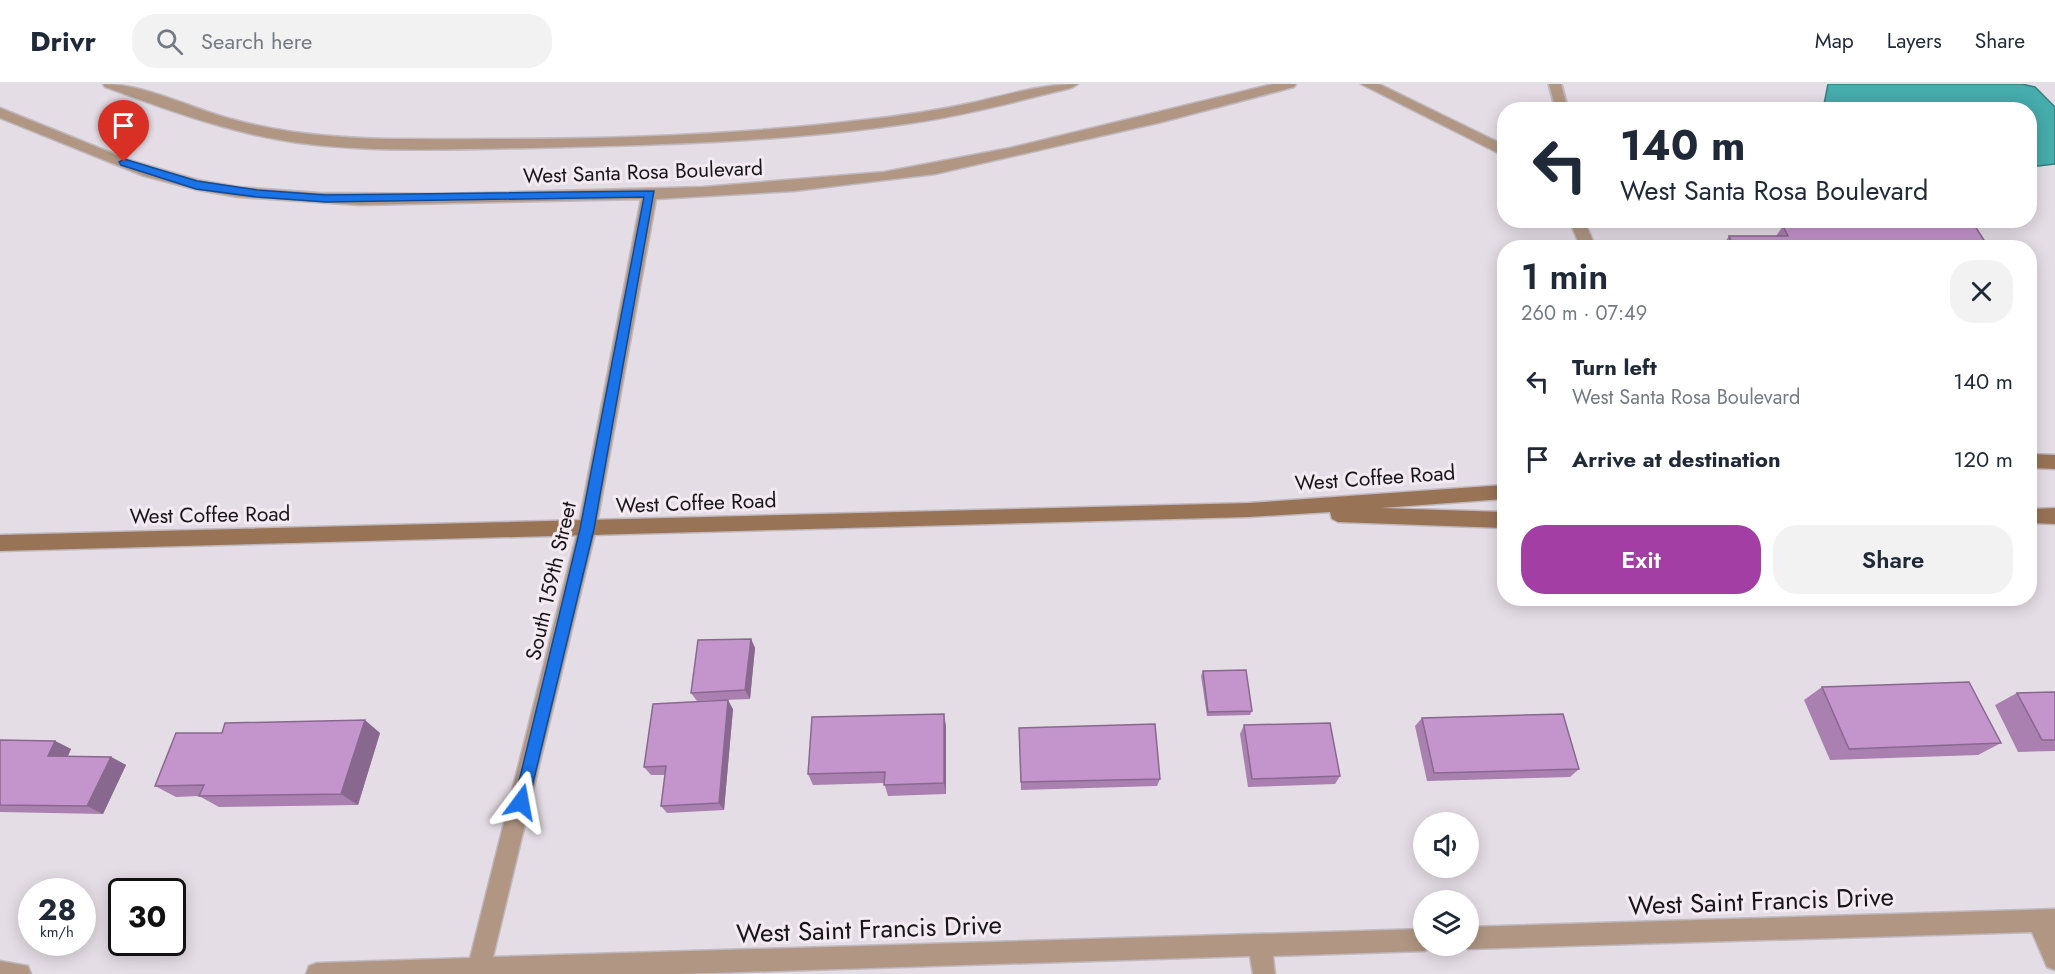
<!DOCTYPE html>
<html lang="en">
<head>
<meta charset="utf-8">
<style>
	body { margin:0; font-family:Jost,sans-serif; background:#f2f2f3; color:#1f2937; height:100vh; display:flex; flex-direction:column; font-size:22px; white-space:nowrap }
	* { box-sizing:border-box; margin:0 }
	p { font-size:20px; color:#747a83 }
	.icon { flex:none; width:33px; height:33px; fill:none; stroke:currentColor; stroke-width:2; stroke-linecap:round; stroke-linejoin:round }
	.map { position:relative; flex:1; overflow:hidden }
	.side { position:absolute; left:1497px; top:156px; width:540px; height:366px; display:flex; flex-direction:column; background:#fff; border-radius:24px; box-shadow:0 3px 15px #0003 }
	.side>* { flex:none }
	.hud { position:absolute; left:1497px; top:18px; width:540px; height:126px; border-radius:24px; box-shadow:0 3px 15px #0003; background:#fff; color:#1f2937; overflow:hidden }
	.controls { position:absolute; left:1413px; top:728px; display:grid; gap:12px }
	.controls a { display:grid; place-items:center; width:66px; height:66px; border-radius:50%; background:#fff; box-shadow:0 3px 15px #0003; font-size:30px }
	.speed { position:absolute; left:18px; top:794px; display:flex; gap:12px; font-size:30px; font-weight:700; text-align:center }
	.speed>* { display:grid; place-content:center; width:78px; height:78px; border-radius:50%; background:#fff; box-shadow:0 3px 15px #0003; line-height:1 }
	.speed small { font-size:15px; font-weight:400 }
	.speed .limit { border:3px solid #111; border-radius:9px; background:#fff; color:#111 }
	.pin { position:absolute; display:grid; place-items:center; width:51px; height:51px; color:#fff; margin:-62px -26px; border-radius:50% 50% 50% 0; rotate:-45deg; box-shadow:0 0 6px #0007 }
	.pin .icon { rotate:45deg }
	.me { position:absolute; width:66px; margin:-33px; rotate:13deg; stroke-linejoin:round; filter:drop-shadow(0 0 4px #0008) }
	.turn { display:flex; align-items:center; gap:21px; height:126px; padding:0 24px; font-size:27px }
	.turn .icon { width:78px; height:78px; stroke-width:2.5 }
	.turn b { display:block; font-size:42px; line-height:51px }
	.round { display:grid; place-items:center; flex:none; width:63px; height:63px; border-radius:24px; background:#f2f2f3 }
	.head { display:flex; align-items:center; justify-content:space-between; height:102px; padding:0 24px }
	h1 { font-size:36px; font-weight:600; line-height:45px }
	.cta { display:flex; gap:12px; margin-top:auto; padding:12px 24px }
	.cta a { flex:1; height:69px; border-radius:24px; background:#a23ea4; color:#fff; font-size:24px; font-weight:600; line-height:69px; text-align:center }
	.cta a+a { background:#f2f2f3; color:#1f2937 }
	ul { padding:0; list-style:none }
	li { display:flex; align-items:center; gap:18px; height:78px; padding:0 24px }
	li div { flex:1 }
	li b { display:block; font-size:22px }
	li em { font-style:normal }
	header { display:flex; align-items:center; gap:36px; box-sizing:border-box; height:84px; padding:0 30px; background:#fff; border-bottom:2px solid #e0e1e3 }
	header strong { font-size:28px }
	nav { display:flex; gap:33px; margin-inline-start:auto; font-size:21px }
	.search { width:420px; height:54px; background:#f2f2f3; display:flex; align-items:center; gap:15px; box-sizing:border-box; padding:0 21px; border-radius:24px; color:#747a83; font-size:22px }
	.map>svg:first-child { display:block }
	.water { fill:#46acac; stroke:#387f80; stroke-width:1.5 }
	.lines { fill:none; stroke-linecap:round; stroke-linejoin:round }
	.lane-casing { stroke:#c0b9c0; stroke-width:4 }
	.street-casing { stroke:#c0b9c0; stroke-width:3 }
	.secondary-casing { stroke:#c0b9c0; stroke-width:3 }
	.lane { fill:#b19783; fill-rule:evenodd }
	.street { fill:#b19783; fill-rule:evenodd }
	.secondary { fill:#997355; fill-rule:evenodd }
	.wall { fill:#a980af }
	.shaded-wall { fill:#89688f }
	.building { fill:#c495cc; stroke:#89688f; stroke-width:1.5 }
	.route { fill:#1a73e8; stroke:#114b97; stroke-width:1.5 }
	.labels { text-anchor:middle; dominant-baseline:central; stroke-width:6; stroke-linejoin:round; paint-order:stroke }
	.street-label { font-size:21px; fill:#181518; stroke:#f3eaf2 }
	.near-street-label { font-size:26px; fill:#181518; stroke:#f3eaf2 }
</style>
</head>
<body>
<header>
<strong>Drivr</strong>
<div class="search"><svg class="icon" aria-label="search" viewBox="0 0 24 24"><circle cx="10" cy="10" r="6"/><path d="M15 15l6 6"/></svg>Search here</div>
<nav><a>Map</a><a>Layers</a><a>Share</a></nav>
</header>
<div class="map">
<svg width="2055" height="890" viewBox="0 0 2055 890">
	<rect width="100%" height="100%" fill="#e5dde5"/>
	<path class="water" d="M1828 0H2022L2035 3 2055 23V80L2030 83V26L1823 25Z"/>
	<g class="lines">
		<defs>
			<path id="lane" d="M1549 0H1561L1568 26H1556Z"/>
			<path id="street" d="M103 0C146 0 190 24 231 35 289 51 348 55 408 55 559 56 713 54 863 36 901 32 939 26 976 18 1010 10 1043 0 1078 0L1071 4C1018 17 966 31 912 39 786 58 658 61 530 64 453 65 375 69 299 59 232 50 168 26 105 3Z
				M1273 0H1296L1294 3 1162 38 935 90 794 107 656 115 596 445 493 873 1424 845V861H1433L1432 864 1424 867 1273 872 1275 890H1253L1250 872 680 890H306L309 882 317 879 470 874 578 445 641 115 360 121 238 113 198 106 144 92 0 34V24L129 76 198 96 238 103 319 109 441 110 703 103 884 88 1010 64Z
				M1361 0H1379L1504 61V72Z
				M1569 136H1584L1596 164H1581Z
				M2055 825V886L2047 883 2032 848 1468 865 1460 861H1468V843Z
				M0 877 28 882 31 890H0Z"/>
			<path id="secondary" d="M2030 370 2055 371V385L2030 384Z
				M1504 401V415L1381 424 1504 428V444L1338 438 1332 435 1330 428 1249 433 0 467V451L1249 419Z
				M2055 424V440L2030 439V425Z"/>
		</defs>
		<use href="#lane" class="lane-casing"/>
		<use href="#street" class="street-casing"/>
		<use href="#secondary" class="secondary-casing"/>
		<use href="#lane" class="lane"/>
		<use href="#street" class="street"/>
		<use href="#secondary" class="secondary"/>
	</g>
	<path class="wall" d="M1783 142 1989 164H1721L1729 152H1776Z
		M751 555 755 564 750 615 697 617 691 609Z
		M1203 587 1252 627 1250 631 1207 632 1201 592Z
		M1822 603 2001 659 1978 671 1830 676 1804 616Z
		M2055 608V667L2018 668 1995 621 2017 609Z
		M733 625 724 726 667 729 661 722 665 691H651L644 683Z
		M1422 634 1579 685 1570 693 1427 697 1415 642Z
		M1244 641 1340 692 1335 700 1248 703 1240 650Z
		M946 642V710L888 712 884 699 813 701 808 690Z
		M1019 644 1160 695 1157 702 1021 706Z
		M380 649 358 721 219 723 199 712 176 713 155 702Z
		M0 656 55 657 71 665 68 672 111 673 126 681 103 730 0 728Z"/>
	<path class="shaded-wall" d="M751 555 755 564 750 615 745 606Z
		M728 616 733 625 724 726 719 719Z
		M944 630 946 642V710L944 699Z
		M365 636 380 649 358 721 341 710Z
		M55 657 71 665 64 680 48 672Z
		M111 673 126 681 103 730 87 722Z"/>
	<path class="building" d="M1973 139 1989 164H1734L1729 152H1788L1783 142Z
		M751 555 745 606 691 609 698 556Z
		M1246 586 1252 627 1208 628 1203 587Z
		M1969 598 2001 659 1849 665 1822 603Z
		M2055 608V656H2042L2017 609Z
		M728 616 719 719 661 722 666 682 644 683 653 620Z
		M944 630V699L884 701 885 688 808 690 812 633Z
		M1563 630 1579 685 1434 689 1422 634Z
		M365 636 341 710 199 712 204 701 155 702 176 649H222L225 639Z
		M1330 639 1340 692 1252 695 1244 641Z
		M1155 640 1160 695 1021 698 1019 644Z
		M0 656 55 657 48 672 111 673 87 722 0 721Z"/>
	<path class="route" d="M124 75 197 97 257 106 326 111 654 107 594 445 527 724 521 726 516 724 514 718 580 445 644 113 326 118 257 113 196 105 121 81 119 78Z"/>
	<g class="labels">
		<g class="street-label">
			<text transform="translate(643 88) rotate(-2)">West Santa Rosa Boulevard</text>
			<text transform="translate(1375 394) rotate(-4)">West Coffee Road</text>
			<text transform="translate(696 419) rotate(-2)">West Coffee Road</text>
			<text transform="translate(210 431) rotate(-1)">West Coffee Road</text>
			<text transform="translate(551 497) rotate(-77)">South 159th Street</text>
		</g>
		<g class="near-street-label">
			<text transform="translate(1761 817) rotate(-2)">West Saint Francis Drive</text>
			<text transform="translate(869 845) rotate(-2)">West Saint Francis Drive</text>
		</g>
	</g>
</svg>
<div class="controls">
<a><svg class="icon" aria-label="sound" viewBox="0 0 24 24"><path d="M4 9h4l5-4v14l-5-4H4zM17 9q2 3 0 6"/></svg></a>
<a><svg class="icon" aria-label="layers" viewBox="0 0 24 24"><path d="M12 4l9 5-9 5-9-5zM3 14l9 5 9-5"/></svg></a>
</div>
<div class="speed"><div>28<small>km/h</small></div><div class="limit">30</div></div>
<div class="pin" style="left:124px;top:78px;background:#d93025"><svg class="icon" aria-label="arrive" viewBox="0 0 24 24"><path d="M6 21V4h12l-3 4 3 4H6"/></svg></div>
<svg class="me" style="left:521px;top:718px" viewBox="-20 -20 40 40"><path d="M0-17L14 15 0 8-14 15z" fill="#1a73e8" stroke="#fff" stroke-width="4"/></svg>
<div class="hud">
<div class="turn"><svg class="icon" aria-label="left" viewBox="0 0 24 24"><path d="M17 20v-9H6M10 6l-5 5 5 5"/></svg><div><b>140 m</b>West Santa Rosa Boulevard</div></div>
</div>
<section class="side">
<div class="head"><div><h1>1 min</h1><p>260 m · 07:49</p></div><a class="round"><svg class="icon" aria-label="close" viewBox="0 0 24 24"><path d="M6 6l12 12M18 6L6 18"/></svg></a></div>
<ul>
<li><svg class="icon" aria-label="left" viewBox="0 0 24 24"><path d="M17 20v-9H6M10 6l-5 5 5 5"/></svg><div><b>Turn left</b><p>West Santa Rosa Boulevard</p></div><em>140 m</em></li>
<li><svg class="icon" aria-label="arrive" viewBox="0 0 24 24"><path d="M6 21V4h12l-3 4 3 4H6"/></svg><div><b>Arrive at destination</b></div><em>120 m</em></li>
</ul>
<div class="cta"><a>Exit</a><a>Share</a></div>
</section>
</div>
</body>
</html>
